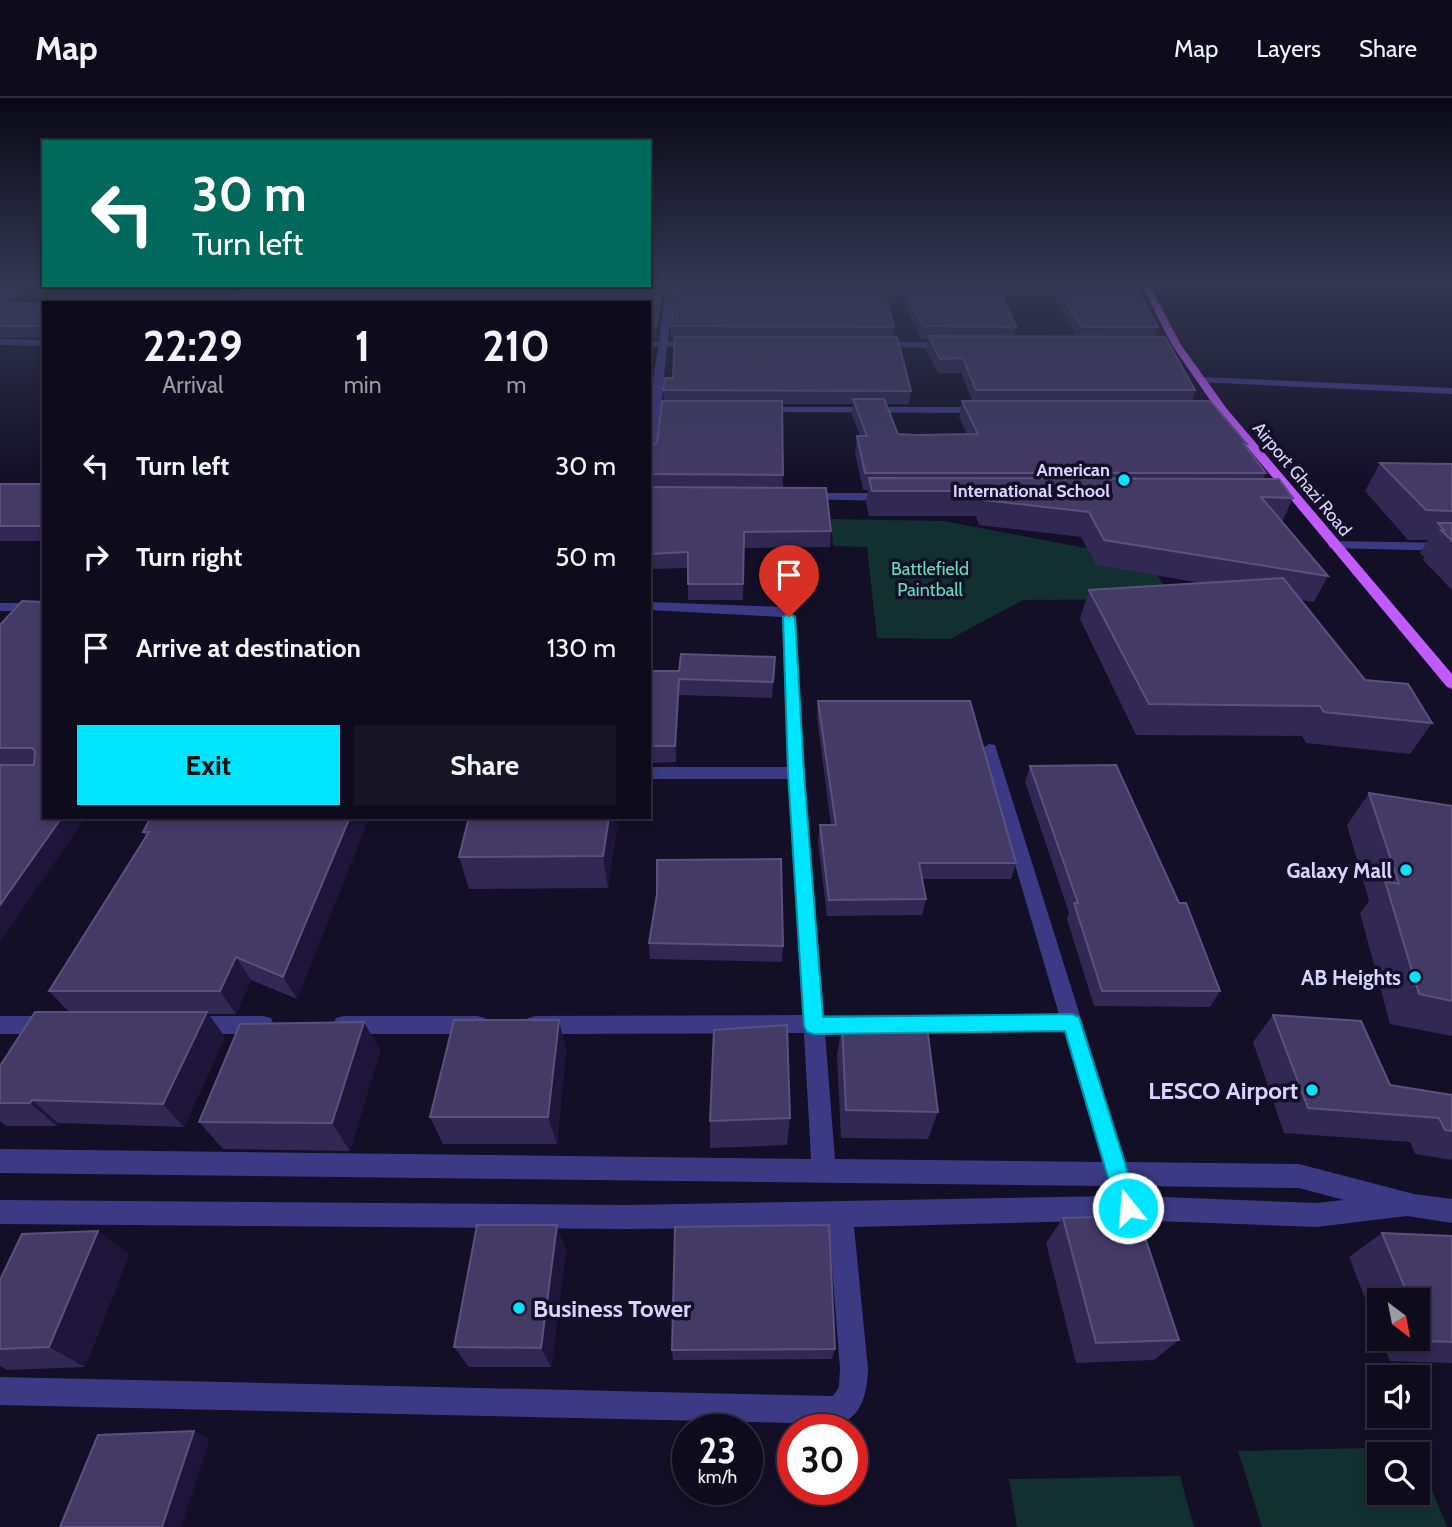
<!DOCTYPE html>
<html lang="en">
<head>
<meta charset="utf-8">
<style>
	body { margin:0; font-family:Cabin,sans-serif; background:#171425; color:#f1f3f6; height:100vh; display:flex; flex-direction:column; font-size:26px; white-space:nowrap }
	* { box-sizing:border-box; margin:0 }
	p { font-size:23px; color:#9b9ba3 }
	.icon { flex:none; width:38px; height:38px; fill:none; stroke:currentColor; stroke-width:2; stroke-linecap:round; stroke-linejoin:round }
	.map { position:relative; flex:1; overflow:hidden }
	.drawer { position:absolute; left:42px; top:203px; width:609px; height:518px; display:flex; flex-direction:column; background:#0e0b1c; border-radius:0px; box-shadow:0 4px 10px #0003,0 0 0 2px #2e2b3b }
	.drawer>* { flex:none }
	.guide { position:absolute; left:42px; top:42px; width:609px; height:147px; border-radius:0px; box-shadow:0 4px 10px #0003,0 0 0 2px #2e2b3b; background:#00695c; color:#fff; overflow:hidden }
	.needle { width:46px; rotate:148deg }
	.tools { position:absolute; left:1367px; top:1190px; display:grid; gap:14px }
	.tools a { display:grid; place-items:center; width:63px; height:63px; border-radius:0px; background:#0e0b1c; box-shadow:0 4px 10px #0003,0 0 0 2px #2e2b3b; font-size:35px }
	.speed { position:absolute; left:672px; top:1316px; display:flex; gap:14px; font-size:35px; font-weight:700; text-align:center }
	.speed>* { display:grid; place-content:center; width:91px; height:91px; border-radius:50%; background:#0e0b1c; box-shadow:0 4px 10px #0003,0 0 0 2px #2e2b3b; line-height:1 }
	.speed small { font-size:18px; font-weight:400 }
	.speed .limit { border:10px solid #d22; background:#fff; color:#111 }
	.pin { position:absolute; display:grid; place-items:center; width:60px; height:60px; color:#fff; margin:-72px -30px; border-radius:50% 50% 50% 0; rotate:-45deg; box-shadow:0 0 7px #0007 }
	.pin .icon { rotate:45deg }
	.me { position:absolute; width:77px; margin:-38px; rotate:343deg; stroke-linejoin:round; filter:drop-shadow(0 0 5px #0008) }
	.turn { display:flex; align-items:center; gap:24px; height:147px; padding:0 35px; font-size:32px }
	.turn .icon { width:91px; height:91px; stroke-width:2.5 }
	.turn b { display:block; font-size:49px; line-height:60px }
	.eta { display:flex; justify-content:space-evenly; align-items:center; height:119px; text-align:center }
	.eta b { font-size:42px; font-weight:700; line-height:49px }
	.action { display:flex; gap:14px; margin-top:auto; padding:14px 35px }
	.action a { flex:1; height:80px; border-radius:0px; background:#00e5ff; color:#111; font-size:28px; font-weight:700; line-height:80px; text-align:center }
	.action a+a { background:#171425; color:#f1f3f6 }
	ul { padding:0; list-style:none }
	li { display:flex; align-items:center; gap:21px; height:91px; padding:0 35px }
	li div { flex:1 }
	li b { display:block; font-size:26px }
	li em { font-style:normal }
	header { display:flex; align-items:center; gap:42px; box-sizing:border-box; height:98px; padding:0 35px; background:#0e0b1c; border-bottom:2px solid #2e2b3b }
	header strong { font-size:33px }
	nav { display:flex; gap:38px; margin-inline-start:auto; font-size:24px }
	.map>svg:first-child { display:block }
	.green { fill:#12302f }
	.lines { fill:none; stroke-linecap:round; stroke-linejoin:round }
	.minor { fill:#3d3a85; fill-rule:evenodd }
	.major { fill:#c25bff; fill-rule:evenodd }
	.wall { fill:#312854; fill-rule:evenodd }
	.shaded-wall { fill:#1d163a }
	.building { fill:#433a66; stroke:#5a527e; stroke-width:2 }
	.route { fill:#00e5ff; stroke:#0095a6; stroke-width:2 }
	.poi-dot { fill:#00e5ff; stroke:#130f26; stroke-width:2.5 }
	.labels { text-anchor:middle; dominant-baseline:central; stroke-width:7; stroke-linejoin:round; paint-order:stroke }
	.far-poi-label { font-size:18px; font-weight:bold; fill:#d9d4ff; stroke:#130f26; text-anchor:end }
	.far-street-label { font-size:18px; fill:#d9d4ff; stroke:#130f26 }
	.far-park-label { font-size:18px; fill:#5fe0c0; stroke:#130f26 }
	.poi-label { font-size:21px; font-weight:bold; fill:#d9d4ff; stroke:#130f26; text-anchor:end }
	.near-poi-label { font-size:24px; font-weight:bold; fill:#d9d4ff; stroke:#130f26; text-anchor:end }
</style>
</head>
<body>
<header>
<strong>Map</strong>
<nav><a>Map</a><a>Layers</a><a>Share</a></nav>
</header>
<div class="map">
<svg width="1452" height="1429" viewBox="0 0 1452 1429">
	<rect width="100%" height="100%" fill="#130f26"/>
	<path class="green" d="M67 187H261L240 205H44V213L24 212Z
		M831 421 944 423 1148 462 1172 501 1023 502 950 541 877 540 867 449 833 448Z
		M1414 1349 1417 1356H1379V1395H1418V1357L1447 1429H1262L1238 1353Z
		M1180 1378 1194 1429H1017L1009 1381Z"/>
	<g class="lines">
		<path class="minor" d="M668 184H674V193L702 195 673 197 668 243H698L702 246 698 249H667L661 308H684L689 311 684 314H660L655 359 649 362V308L658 249H649V243H659L665 197H638L634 195 638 193H666Z
			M862 193H925L929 195 925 197H859Z
			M978 193H1076L1080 195 1076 197H975Z
			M0 241 44 242V248L0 247Z
			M876 244H950L955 247 950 250 873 249 871 247Z
			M1201 279 1452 290V296L1198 284 1196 282Z
			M761 309H981L986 312 981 315 757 314V310Z
			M803 395H891L897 399 891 403 799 401 797 399Z
			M1334 443 1452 445V453L1330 450 1328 447Z
			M649 504 783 509 796 518 804 675 824 917 1059 916 981 651 989 646 995 647 1126 1064 1299 1066 1414 1096 1452 1101V1125L1407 1118 1316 1129 1128 1122 854 1129 868 1271C867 1294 863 1317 840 1326L0 1307V1279L833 1298 839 1289 840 1271 829 1129 626 1131 0 1126V1102L626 1107 1112 1098 1109 1088 0 1075V1051L811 1061 804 935 536 936 528 934 525 927 528 920 536 918 802 917 788 681H649V669H787L782 519 649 512ZM1064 934 1102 1064 835 1061 825 935ZM1133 1088 1299 1090 1344 1102 1316 1105 1137 1098Z
			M0 505H44V513H0Z
			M0 918H50L58 920 61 927 58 934 50 936H0Z
			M193 918H263L271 920 274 927 271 934 263 936H193L185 934 182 927 185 920Z
			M344 918H477L485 920 488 927 485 934 477 936H344L336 934 333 927 336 920Z"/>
		<path class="major" d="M1140 184H1148L1181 247 1227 311 1452 576V591L1447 589 1219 315 1172 247Z"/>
	</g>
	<path class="wall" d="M0 184 24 205 44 206V239L0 240Z
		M649 184H666L664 189H663V199L657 240 649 241Z
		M675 184H880L879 188 894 229 893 239 911 293 909 306H886L898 336 915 337 967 336 959 319 962 303H972L961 275H938L926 252 928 241H921L901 199 902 190H896L894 184H1129L1128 188 1158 229 1155 239 1195 292 1192 303 1247 346 1245 348 1266 375 1263 381 1293 400 1282 424 1328 478 1314 504 1301 502 1365 582 1432 625 1410 656 1306 645 1302 638 1136 637 1080 521 1089 492 1201 485 1096 467 1081 439 979 427 976 418H869L866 405 868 392H863L855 355 857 338H860L852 317 853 306H782L783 390 831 433 830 449 744 450 743 502H688V470L650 471 649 461V348L657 345 664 303 663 292 673 280 675 240H671V228L676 187ZM999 190H1055L1053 199 1077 238H1014L1016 229Z
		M1380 365 1452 366V492L1423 462 1424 459 1420 455 1428 442H1408L1365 393Z
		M0 386H44V443H0Z
		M0 527 85 719 0 844V667H34L0 666Z
		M775 559 772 600 679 597 676 664 649 665V573H679Z
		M818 603 1016 765 1011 781H922L926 801 922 817 827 818 818 743 820 727H831L817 619Z
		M1030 668 1179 805 1220 893 1210 909 1094 908 1067 821 1069 815 1025 684Z
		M1369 695 1452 708V938L1390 926 1360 815 1369 803 1347 727Z
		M369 719 297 901 251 882 236 916H208L225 939 184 1029 58 1025 57 1028H6L0 1023V968L69 914 49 893 146 740 143 734Z
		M618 719 608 790 469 791 459 759Z
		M657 796 783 848 782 864 650 861 649 845Z
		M1273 917 1390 987 1452 997V1062L1415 1056 1410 1044 1284 1035 1253 944Z
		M364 924 380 953 350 1053 223 1051 199 1024Z
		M842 927 938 1014 928 1041 841 1040 837 957Z
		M566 951 557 1046H443L430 1019Z
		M790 1020 787 1047 710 1050V1023Z
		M1063 1120 1179 1242 1154 1262 1076 1265 1046 1145Z
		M98 1133 129 1157 85 1269 7 1272 0 1268V1182Z
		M1382 1135 1452 1138V1265L1390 1263 1381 1241H1418V1202H1379V1236L1349 1159Z
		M566 1152 551 1269H469L454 1249Z
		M835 1251 832 1261 673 1262 672 1252Z"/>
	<path class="shaded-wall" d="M35 184H44V187H54L6 216 0 205Z
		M662 187 663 199 657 240 656 228Z
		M679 581V597L676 664 675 648Z
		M62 719H85L0 844V807Z
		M350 719H369L297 901 283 879Z
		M609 719H618L608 790 603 758Z
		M236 859 251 882 236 916 220 893Z
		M207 914 225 939 184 1029 163 1006Z
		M559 922 566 951 557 1046 548 1019Z
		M364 924 380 953 350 1053 332 1025Z
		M32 1002 58 1025 57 1028 30 1005Z
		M557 1127 566 1152 551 1269 541 1250Z
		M98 1133 129 1157 85 1269 49 1249Z
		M194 1333 210 1341 181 1429H162Z"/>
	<path class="building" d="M0 184H35L0 205 44 206V231H41L38 228H0Z
		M248 187H662L656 228H649V205H226Z
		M676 187 883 188 894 229 671 228Z
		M902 187H998L1016 229 923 228Z
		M1055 188H1135L1158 229H1082Z
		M929 238 1165 239 1195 292H976L963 260 940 261Z
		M675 239H897L911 293 663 292 665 280H673Z
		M853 301H884L898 336 915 337 978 336 962 303H1210L1247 346H1244L1266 375H865L857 338H867Z
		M662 303H782L783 377 649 376V348L657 345Z
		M1380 365 1452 366V413L1426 412Z
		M869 380 1279 381 1293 400 1261 399 1328 478 1104 442 1089 414 984 402 981 393H872Z
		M0 386H44V428H0Z
		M649 389 826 390 831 433 744 434 743 486H688V454L649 456Z
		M1438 425H1452V443L1441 432H1444Z
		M1283 480 1365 582 1408 586 1432 625 1324 614 1320 608 1149 606 1089 492Z
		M22 503 44 504V719H62L0 807V667H34L35 653 32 650H0V527Z
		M681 556 775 559 773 584 679 581 675 648H649V573H679Z
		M818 603H970L1016 765H919L926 801 829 802 820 727H836Z
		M1116 667 1179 805H1186L1220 893H1102L1074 805H1078L1030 668Z
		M1369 695 1452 708V903L1419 896 1385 783 1399 786Z
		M151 719H350L283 879 236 859 220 893H49L149 734H143Z
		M469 719H609L603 758 459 759Z
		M781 761 783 848 649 845 657 796V762Z
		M35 914H207L163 1006 32 1002 30 1005H0V968Z
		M1273 917 1361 923 1390 987 1452 997V1033L1445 1032 1439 1020 1308 1010Z
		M454 922H559L548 1019H430Z
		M364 924 332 1025 199 1024 240 926Z
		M787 927 790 1020 710 1023 714 932Z
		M842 927 927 929 938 1014 846 1012Z
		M1138 1118 1179 1242 1096 1245 1063 1120Z
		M477 1127H557L541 1250 454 1249Z
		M829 1127 835 1251 672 1252 675 1129Z
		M98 1133 49 1249 0 1251V1182L22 1136Z
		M1382 1135 1452 1138V1244L1427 1243 1418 1220V1202H1410Z
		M194 1333 162 1429H60L98 1337Z"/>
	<linearGradient id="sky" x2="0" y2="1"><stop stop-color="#0a0815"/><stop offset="0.48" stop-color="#333752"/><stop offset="1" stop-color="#333752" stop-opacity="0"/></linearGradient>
	<rect width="1452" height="384" fill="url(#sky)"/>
	<path class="route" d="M789 515 795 519 804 675 823 919 1072 916 1079 919 1139 1110 1136 1118 1128 1121 1120 1118 1117 1110 1065 933 814 936 807 934 804 928 788 675 783 519Z"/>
	<g class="poi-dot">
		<circle cx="1124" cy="382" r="7"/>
		<circle cx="1406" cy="772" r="7"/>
		<circle cx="1415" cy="879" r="7"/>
		<circle cx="1312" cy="992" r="7"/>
		<circle cx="519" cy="1210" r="7"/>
	</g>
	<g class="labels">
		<g class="far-poi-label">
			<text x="1110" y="372">American<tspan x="1110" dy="21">International School</tspan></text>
		</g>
		<g class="far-street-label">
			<text transform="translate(1302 381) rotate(50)">Airport Ghazi Road</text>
		</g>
		<g class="far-park-label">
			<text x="930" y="471">Battlefield<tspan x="930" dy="21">Paintball</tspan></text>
		</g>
		<g class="poi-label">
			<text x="1392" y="772">Galaxy Mall</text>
			<text x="1401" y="879">AB Heights</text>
		</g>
		<g class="near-poi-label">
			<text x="1298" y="992">LESCO Airport</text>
			<text x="533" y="1210" text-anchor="start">Business Tower</text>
		</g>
	</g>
</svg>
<div class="tools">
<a><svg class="needle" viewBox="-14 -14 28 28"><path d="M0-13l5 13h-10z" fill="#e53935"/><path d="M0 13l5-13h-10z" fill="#9b9ba3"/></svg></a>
<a><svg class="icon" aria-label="sound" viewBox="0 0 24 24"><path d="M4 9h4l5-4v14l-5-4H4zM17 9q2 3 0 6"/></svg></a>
<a><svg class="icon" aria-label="search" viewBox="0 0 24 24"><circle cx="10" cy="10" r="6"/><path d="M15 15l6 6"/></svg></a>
</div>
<div class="speed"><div>23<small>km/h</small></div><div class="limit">30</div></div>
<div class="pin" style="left:789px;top:519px;background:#d93025"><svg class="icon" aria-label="arrive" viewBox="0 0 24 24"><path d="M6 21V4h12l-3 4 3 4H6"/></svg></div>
<svg class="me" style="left:1128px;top:1110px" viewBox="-20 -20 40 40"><circle r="17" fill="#00e5ff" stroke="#fff" stroke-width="3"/><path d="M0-11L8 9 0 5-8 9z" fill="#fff"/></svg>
<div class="guide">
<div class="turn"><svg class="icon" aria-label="left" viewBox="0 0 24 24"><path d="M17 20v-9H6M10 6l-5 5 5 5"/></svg><div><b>30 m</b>Turn left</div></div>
</div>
<section class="drawer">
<div class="eta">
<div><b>22:29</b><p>Arrival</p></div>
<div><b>1</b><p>min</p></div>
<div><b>210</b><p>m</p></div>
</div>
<ul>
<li><svg class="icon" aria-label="left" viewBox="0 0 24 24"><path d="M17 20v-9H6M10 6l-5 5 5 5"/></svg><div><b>Turn left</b></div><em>30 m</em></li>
<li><svg class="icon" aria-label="right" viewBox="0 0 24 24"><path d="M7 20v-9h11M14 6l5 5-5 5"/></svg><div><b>Turn right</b></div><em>50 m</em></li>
<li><svg class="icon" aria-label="arrive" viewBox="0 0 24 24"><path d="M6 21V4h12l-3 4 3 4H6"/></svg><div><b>Arrive at destination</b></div><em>130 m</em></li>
</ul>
<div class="action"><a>Exit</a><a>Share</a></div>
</section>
</div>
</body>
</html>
